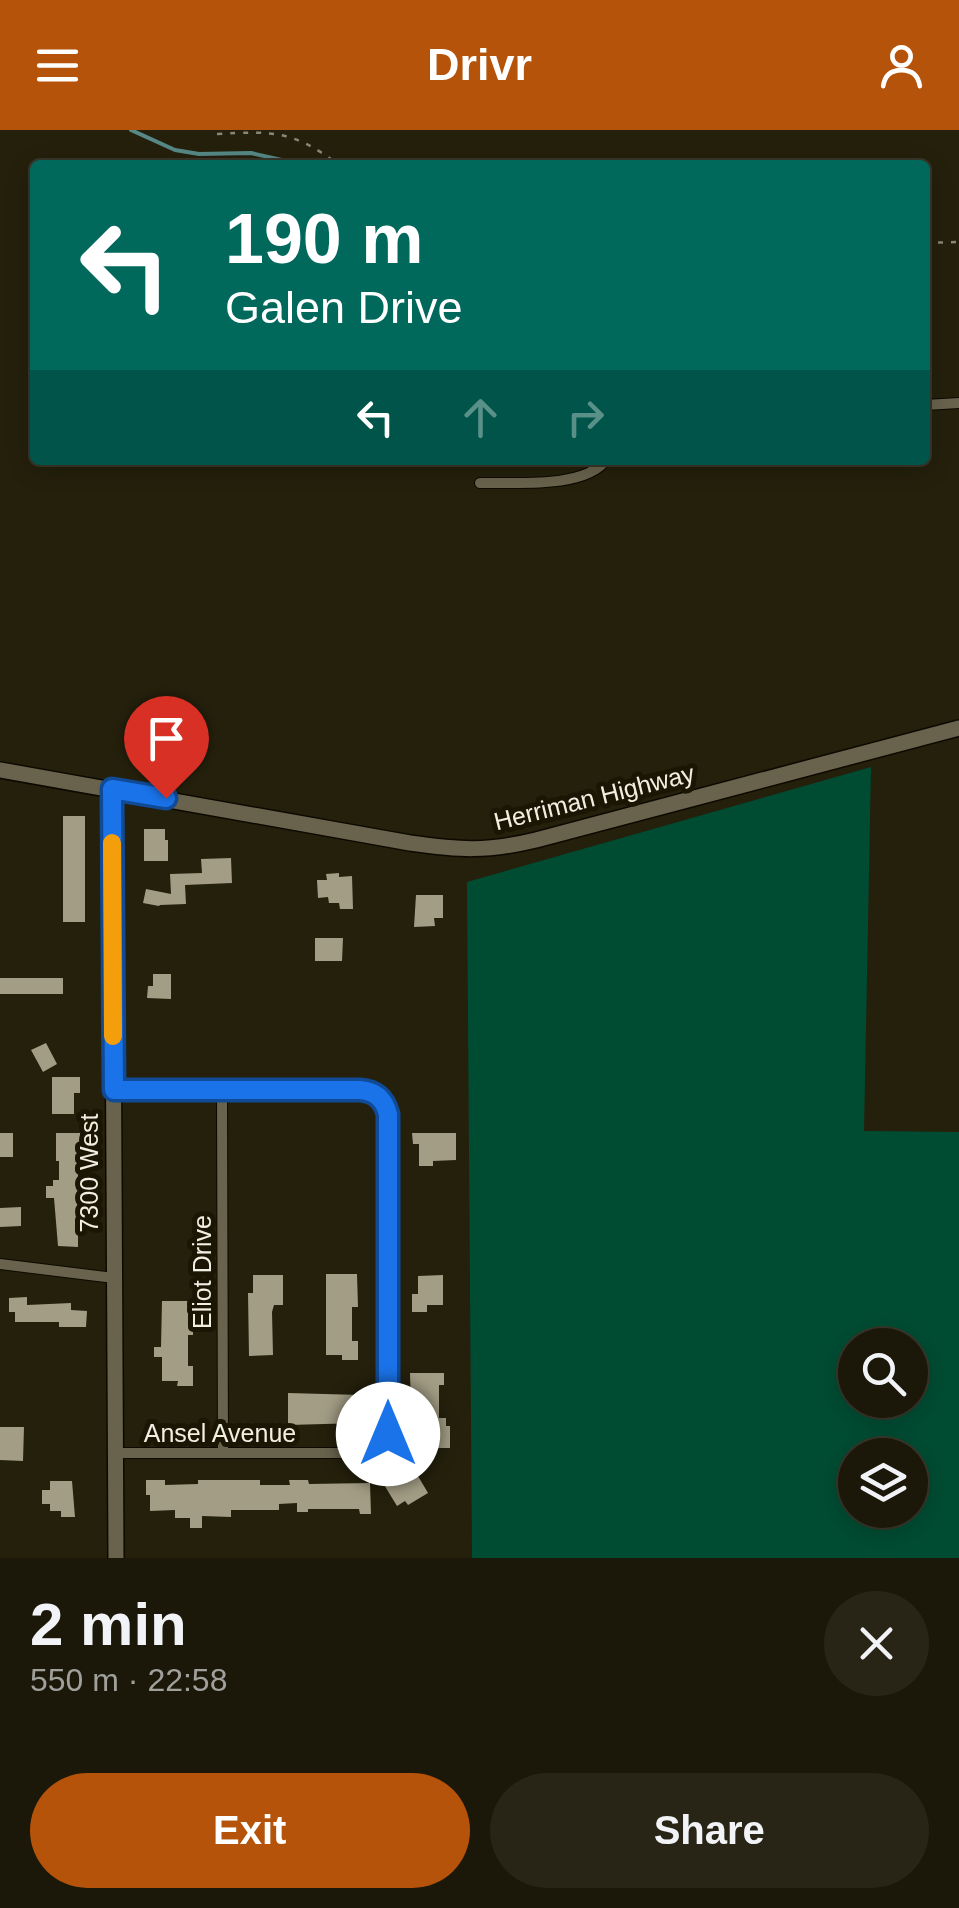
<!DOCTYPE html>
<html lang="en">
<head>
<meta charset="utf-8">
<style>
	body { margin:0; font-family:Helvetica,sans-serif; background:#282517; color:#f1f3f6; height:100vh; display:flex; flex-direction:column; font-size:38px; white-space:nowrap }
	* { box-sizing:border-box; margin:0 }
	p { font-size:32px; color:#a0a09c }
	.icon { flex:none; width:55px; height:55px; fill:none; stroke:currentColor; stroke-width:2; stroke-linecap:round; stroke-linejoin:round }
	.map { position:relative; height:1428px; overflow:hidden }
	.panel { display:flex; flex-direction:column; background:#1b1809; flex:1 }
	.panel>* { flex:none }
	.top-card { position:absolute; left:30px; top:30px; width:900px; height:305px; border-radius:10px; box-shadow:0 5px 25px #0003,0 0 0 2px #39372a; background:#00695c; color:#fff; overflow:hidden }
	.fabs { position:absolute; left:838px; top:1198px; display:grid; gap:20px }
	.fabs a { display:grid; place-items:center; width:90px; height:90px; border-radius:50%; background:#1b1809; box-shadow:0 5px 25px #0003,0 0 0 2px #39372a; font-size:50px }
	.pin { position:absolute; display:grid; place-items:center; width:85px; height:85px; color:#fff; margin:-102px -42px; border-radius:50% 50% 50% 0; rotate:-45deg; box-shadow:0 0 10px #0007 }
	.pin .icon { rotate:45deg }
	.me { position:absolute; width:110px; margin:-55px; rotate:0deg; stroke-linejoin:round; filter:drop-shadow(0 0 8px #0008) }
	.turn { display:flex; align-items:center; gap:35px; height:210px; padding:0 30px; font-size:45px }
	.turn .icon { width:130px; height:130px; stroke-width:2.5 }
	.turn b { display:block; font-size:70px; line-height:85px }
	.lanes { display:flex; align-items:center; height:95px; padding:0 30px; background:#0003; justify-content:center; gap:50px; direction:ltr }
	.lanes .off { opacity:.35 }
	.round { display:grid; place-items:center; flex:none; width:105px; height:105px; border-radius:52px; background:#282517 }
	.headline { display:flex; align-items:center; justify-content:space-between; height:170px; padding:0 30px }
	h1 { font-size:60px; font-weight:700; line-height:75px }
	.cta { display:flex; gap:20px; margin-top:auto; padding:20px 30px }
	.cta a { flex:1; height:115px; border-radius:60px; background:#b45309; color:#fff; font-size:40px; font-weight:700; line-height:115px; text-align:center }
	.cta a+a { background:#282517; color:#f1f3f6 }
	header { display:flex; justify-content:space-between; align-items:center; height:130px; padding:0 30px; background:#b45309; color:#fff; font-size:45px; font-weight:700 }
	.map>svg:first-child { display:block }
	.green { fill:#004c33; fill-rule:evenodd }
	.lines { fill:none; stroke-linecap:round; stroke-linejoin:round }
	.stream { stroke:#568987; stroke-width:4 }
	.building { fill:#a39d85 }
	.street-casing { stroke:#0e0900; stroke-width:12 }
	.secondary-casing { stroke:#0e0900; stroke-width:18 }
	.path { stroke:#8b8777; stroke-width:2.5; stroke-dasharray:5 8; stroke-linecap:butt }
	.street { stroke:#69634d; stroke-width:10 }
	.secondary { stroke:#69634d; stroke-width:15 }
	.route-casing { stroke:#114b97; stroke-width:25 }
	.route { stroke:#1a73e8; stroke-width:18 }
	.slow { stroke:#f59e0b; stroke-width:18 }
	.labels { text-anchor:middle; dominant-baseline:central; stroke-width:10; stroke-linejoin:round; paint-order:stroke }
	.street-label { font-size:25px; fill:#f1eee2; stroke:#1b1604 }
</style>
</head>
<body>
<header><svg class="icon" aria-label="menu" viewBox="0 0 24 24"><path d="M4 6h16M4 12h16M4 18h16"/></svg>Drivr<svg class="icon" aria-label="person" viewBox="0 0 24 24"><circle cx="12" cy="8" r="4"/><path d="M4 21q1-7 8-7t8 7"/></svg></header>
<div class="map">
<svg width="959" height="1428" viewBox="0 0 959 1428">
	<rect width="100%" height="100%" fill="#24200c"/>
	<path class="green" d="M871 637 864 1001 959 1002V1428H472L467 752ZM855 1215H910V1270H855ZM855 1325H910V1380H855Z"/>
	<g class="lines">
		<path class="stream" d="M131 0 175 20 199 24 251 23 304 35
			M925 145H926"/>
	</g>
	<path class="building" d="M63 686H85V792H63Z
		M144 699H165V710H168V731H144Z
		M231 728 232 753 185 755 186 774 160 775 159 776 143 773 146 759 171 764 170 744 202 743 201 729Z
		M339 743V747L352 746 353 779H340L339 773H329L328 767 318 768 317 750H327L326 744Z
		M416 765H443V788H434L435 796 414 797Z
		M315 808H343L342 831H315Z
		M153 844H171V869L147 868 148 856H153Z
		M0 848H63V864H0Z
		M46 913 57 934 43 942 31 920Z
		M52 947H80V963H74V984H52Z
		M0 1003H13V1027H0Z
		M56 1003H80V1018H83L84 1030H80L78 1037V1059H83L84 1102H78V1117L58 1116 54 1068H46V1056H53V1050H59V1031H56Z
		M412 1003H456V1030L433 1031V1036H419V1014H413Z
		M21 1077V1096L0 1097V1078Z
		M326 1144H357L358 1177H352V1211H358V1230H342V1225H326Z
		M253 1145H283V1175H274L272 1182 273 1225 249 1226 248 1163H253Z
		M443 1145V1175H427V1182H412V1164H418V1146Z
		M27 1167V1175L71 1173V1180L87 1181 86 1197H59V1192H15V1182H9V1168Z
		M162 1171H193V1205H188V1236H193V1256H177L178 1251H162V1227H154V1217H161Z
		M410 1243H444V1255H439V1288H446V1296H450V1318H430V1325H416V1306H420V1277H411Z
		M288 1263 361 1265V1293L288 1295Z
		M0 1297H24L23 1331 0 1330Z
		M412 1336 428 1363 408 1375 405 1371 397 1376 383 1353Z
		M146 1350H165V1355L198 1354V1350H260V1355H290L289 1350H308L309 1354 370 1353 371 1384H360L359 1379H308V1382H297V1373L279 1374V1380H231V1387L202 1386V1398H190V1388H175V1380L150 1381V1365H146Z
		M50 1351H72L75 1387H61V1381H50V1374H42V1360H50Z"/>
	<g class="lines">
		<defs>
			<path id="street" d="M925 275 959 273
				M480 353C514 352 584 359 606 330
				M113 960H365L379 967 388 983V1304C384 1315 378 1320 367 1323H114
				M222 960 223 1323
				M0 1134 114 1148"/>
			<path id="secondary" d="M0 640 410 713C460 720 486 722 536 710L959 598
				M112 659 116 1428"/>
		</defs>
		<use href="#street" class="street-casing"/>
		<use href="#secondary" class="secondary-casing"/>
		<path class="path" d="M217 4C272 1 293 0 339 35
			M925 113 959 112"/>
		<use href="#street" class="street"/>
		<use href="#secondary" class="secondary"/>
	</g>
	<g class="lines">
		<defs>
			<path id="route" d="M166 668 112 659 114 960H360C375 961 384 969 388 984V1304"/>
		</defs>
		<use href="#route" class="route-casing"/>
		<use href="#route" class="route"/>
		<path class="slow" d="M112 713 113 906"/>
	</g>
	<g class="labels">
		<g class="street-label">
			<text transform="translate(594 667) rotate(-14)">Herriman Highway</text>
			<text transform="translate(89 1043) rotate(-90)">7300 West</text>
			<text transform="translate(202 1142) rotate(-90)">Eliot Drive</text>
			<text x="220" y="1303">Ansel Avenue</text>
		</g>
	</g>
</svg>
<div class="fabs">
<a><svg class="icon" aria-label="search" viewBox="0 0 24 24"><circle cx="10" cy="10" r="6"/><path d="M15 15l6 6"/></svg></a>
<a><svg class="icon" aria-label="layers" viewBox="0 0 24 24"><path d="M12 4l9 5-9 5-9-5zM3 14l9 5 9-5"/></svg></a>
</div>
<div class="pin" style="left:166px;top:668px;background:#d93025"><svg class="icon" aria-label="arrive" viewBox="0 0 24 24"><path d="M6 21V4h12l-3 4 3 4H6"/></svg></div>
<svg class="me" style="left:388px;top:1304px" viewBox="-20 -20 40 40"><circle r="19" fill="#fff"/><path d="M0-13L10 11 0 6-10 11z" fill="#1a73e8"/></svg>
<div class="top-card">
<div class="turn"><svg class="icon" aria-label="left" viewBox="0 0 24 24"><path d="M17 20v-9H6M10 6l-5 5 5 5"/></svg><div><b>190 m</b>Galen Drive</div></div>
<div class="lanes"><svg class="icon" aria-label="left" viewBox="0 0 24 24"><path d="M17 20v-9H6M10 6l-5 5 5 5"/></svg><svg class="icon off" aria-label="ahead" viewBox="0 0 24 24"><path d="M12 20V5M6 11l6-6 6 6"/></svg><svg class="icon off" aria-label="right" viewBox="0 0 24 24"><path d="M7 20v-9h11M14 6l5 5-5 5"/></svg></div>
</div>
</div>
<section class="panel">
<div class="headline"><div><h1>2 min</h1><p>550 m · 22:58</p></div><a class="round"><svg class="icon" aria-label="close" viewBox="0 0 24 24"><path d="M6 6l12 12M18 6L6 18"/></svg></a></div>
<div class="cta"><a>Exit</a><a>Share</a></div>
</section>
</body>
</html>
